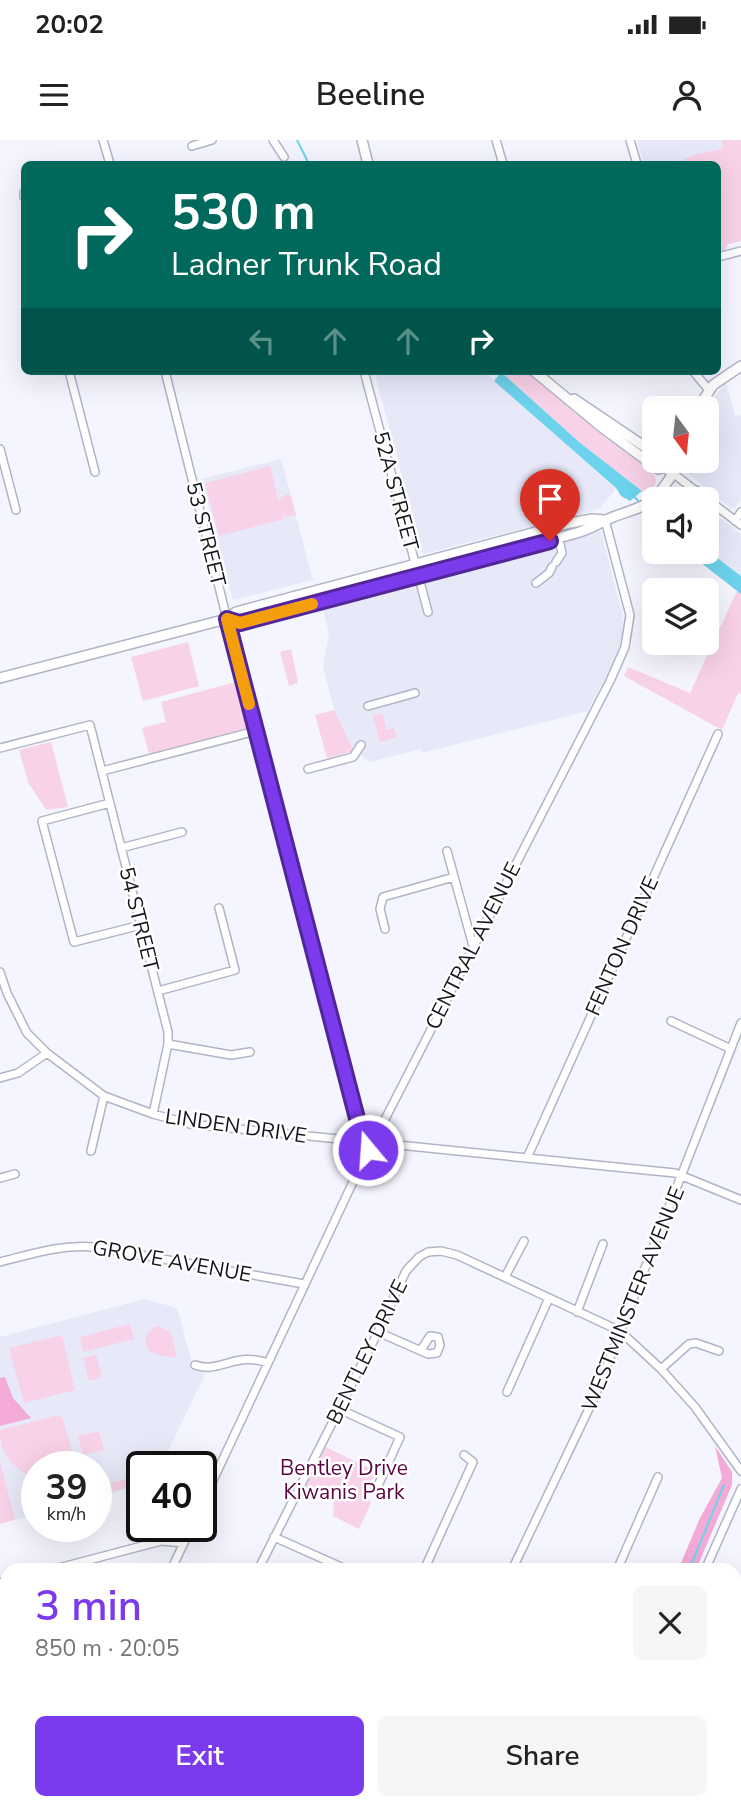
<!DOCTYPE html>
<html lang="en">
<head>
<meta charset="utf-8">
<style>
	body { margin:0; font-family:"Nunito Sans",sans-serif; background:#f6f6f6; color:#222; height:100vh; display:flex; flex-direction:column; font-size:26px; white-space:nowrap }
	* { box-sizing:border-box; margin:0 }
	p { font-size:23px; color:#767676 }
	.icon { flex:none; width:38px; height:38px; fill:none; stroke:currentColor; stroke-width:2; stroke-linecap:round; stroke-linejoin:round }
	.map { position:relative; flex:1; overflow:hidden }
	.details { position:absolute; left:0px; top:1423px; width:742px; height:247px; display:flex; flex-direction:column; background:#fff; border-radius:21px 21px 0 0; box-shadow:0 7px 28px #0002 }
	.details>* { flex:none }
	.guide { position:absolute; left:21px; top:21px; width:700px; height:214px; border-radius:10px; box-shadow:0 7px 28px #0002; background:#00695c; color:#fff; overflow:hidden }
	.needle { width:46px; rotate:165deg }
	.fabs { position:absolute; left:642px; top:256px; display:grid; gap:14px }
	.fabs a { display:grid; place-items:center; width:77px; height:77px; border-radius:10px; background:#fff; box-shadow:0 7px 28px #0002; font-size:35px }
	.speed { position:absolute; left:21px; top:1311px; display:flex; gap:14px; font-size:35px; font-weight:700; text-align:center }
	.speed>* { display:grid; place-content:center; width:91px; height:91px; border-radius:50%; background:#fff; box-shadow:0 7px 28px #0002; line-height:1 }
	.speed small { font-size:18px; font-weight:400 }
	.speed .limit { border:4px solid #111; border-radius:10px; background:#fff; color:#111 }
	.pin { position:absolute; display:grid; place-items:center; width:60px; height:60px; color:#fff; margin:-72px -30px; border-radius:50% 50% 50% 0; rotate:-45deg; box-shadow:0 0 7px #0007 }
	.pin .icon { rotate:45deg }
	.me { position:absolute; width:77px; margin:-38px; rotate:342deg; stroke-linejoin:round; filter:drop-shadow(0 0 5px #0008) }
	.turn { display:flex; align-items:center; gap:24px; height:147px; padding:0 35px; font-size:32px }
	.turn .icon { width:91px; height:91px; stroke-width:2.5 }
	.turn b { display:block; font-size:49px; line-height:60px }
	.lanes { display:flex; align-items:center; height:66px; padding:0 35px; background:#0003; justify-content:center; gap:35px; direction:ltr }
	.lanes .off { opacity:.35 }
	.round { display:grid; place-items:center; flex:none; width:74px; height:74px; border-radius:10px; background:#f6f6f6 }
	.head { display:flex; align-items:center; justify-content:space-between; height:119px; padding:0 35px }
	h1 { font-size:42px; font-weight:600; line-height:52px; color:#7c3aed }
	.cta { display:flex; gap:14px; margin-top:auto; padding:14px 35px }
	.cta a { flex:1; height:80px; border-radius:10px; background:#7c3aed; color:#fff; font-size:28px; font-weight:600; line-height:80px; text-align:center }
	.cta a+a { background:#f6f6f6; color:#222 }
	.status { display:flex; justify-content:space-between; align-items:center; height:49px; padding:0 35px; background:#fff; direction:ltr }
	.status svg { height:19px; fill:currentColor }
	header { display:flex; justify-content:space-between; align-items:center; height:91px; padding:0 35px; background:#fff; font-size:32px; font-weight:600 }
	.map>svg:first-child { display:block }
	.built { fill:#e7e9f9 }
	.green { fill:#f8d2e8 }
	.forest { fill:#f3aad6 }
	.water { fill:#6dd2ec }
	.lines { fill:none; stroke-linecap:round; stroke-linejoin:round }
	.stream { stroke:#6dd2ec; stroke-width:2 }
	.minor-casing { stroke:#b1b4c7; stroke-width:10 }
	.major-casing { stroke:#b1b4c7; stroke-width:12 }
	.minor { stroke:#fff; stroke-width:7 }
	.major { stroke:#fff; stroke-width:9 }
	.route-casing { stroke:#51269a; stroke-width:18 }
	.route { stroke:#7c3aed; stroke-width:12 }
	.slow { stroke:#f59e0b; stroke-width:12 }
	.labels { text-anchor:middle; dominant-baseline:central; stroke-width:5; stroke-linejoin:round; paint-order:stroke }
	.street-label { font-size:21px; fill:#15161d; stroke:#fff }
	.park-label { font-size:21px; fill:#5a0343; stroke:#fff }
</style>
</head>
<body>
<div class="status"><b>20:02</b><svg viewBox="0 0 49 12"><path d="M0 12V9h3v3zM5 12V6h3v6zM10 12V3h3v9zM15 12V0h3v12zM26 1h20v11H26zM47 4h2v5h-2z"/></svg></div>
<header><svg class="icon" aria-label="menu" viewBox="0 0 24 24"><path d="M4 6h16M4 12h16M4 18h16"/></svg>Beeline<svg class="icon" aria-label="person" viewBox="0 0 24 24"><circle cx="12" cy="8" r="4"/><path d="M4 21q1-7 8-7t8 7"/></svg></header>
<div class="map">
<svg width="741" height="1668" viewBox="0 0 741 1668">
	<rect width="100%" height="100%" fill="#f4f5fe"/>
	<path class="built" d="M637 0H721L723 8 691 16 676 24H644Z
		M374 231H484L616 349 599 369 423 414Z
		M726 242 735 276 741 275V360L735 368H731L686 332 691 320H707L706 268Z
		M281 319 313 440 233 460 201 339Z
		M707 368 741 394V436L707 410Z
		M601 391 622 472 623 498 615 519 588 571 422 613 420 609 370 622 354 611 334 570 323 527 329 493 322 467Z
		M145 1159 174 1167 178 1171 192 1223 205 1234 161 1326H142V1345L96 1358V1326H37V1374L15 1380 0 1321V1197Z"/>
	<path class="green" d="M721 0H741V101L728 104 724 112 718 114V24H676L691 16 723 8Z
		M500 231H527L604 297 652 332 656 339 655 345 649 353 642 351 579 302Z
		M270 326 278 359 288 354 291 356 296 375 285 377 281 367 284 379 219 396 205 343Z
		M737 451 741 454V554L738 553 722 590 624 536 628 527 690 553Z
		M188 502 199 546 143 561 131 517Z
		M291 509 298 543 289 546 280 512Z
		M236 542 249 588 149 614 142 588 166 582 161 562Z
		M334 570 354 611 327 618 315 575Z
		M382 573 387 590 394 588 397 597 380 602 373 576Z
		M51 602 68 667 46 670 28 642 19 610Z
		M130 1184 134 1199 83 1212 80 1197Z
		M158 1186 171 1192 177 1218C170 1217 160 1216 154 1213 139 1206 146 1190 158 1186Z
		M62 1195 75 1250 24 1263 9 1208Z
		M96 1215 102 1237 89 1241 83 1218Z
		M59 1275 62 1276 76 1326H37V1341C15 1327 0 1319 0 1290Z
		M99 1291 104 1310 83 1315 78 1296Z
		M326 1307 377 1332 366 1348V1357L371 1363 359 1389 333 1376 334 1360 306 1347Z
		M0 1321 15 1380 0 1384Z
		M139 1332 142 1344 96 1355V1346L127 1339 126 1336Z"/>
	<path class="forest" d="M5 1237 13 1258 31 1278 0 1286V1238Z
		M715 1306 732 1332V1345L696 1430H678L700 1378 722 1338Z"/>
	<path class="water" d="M501 232 579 302 642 351 630 361 621 356 616 348 494 241Z
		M707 410 741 436V454L686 411Z"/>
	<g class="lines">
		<path class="stream" d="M297 0 309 24
			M633 355 641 364
			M645 368 654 378
			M689 1430 724 1345
			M735 1564 741 1550
			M590 1668 592 1662
			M678 1668 681 1662"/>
		<defs>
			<path id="minor" d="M103 0 110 24
				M273 0 284 17
				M496 0 503 24
				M630 0 637 24
				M192 6 212 0
				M24 53V57
				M718 117 741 111
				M69 231 95 332
				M165 231 227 479 360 987 370 1002
				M364 231 428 472
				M693 231 708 249
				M0 309 16 370
				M674 334 706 359
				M707 359 741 385
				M735 381 741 372
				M556 422 562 413 560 404
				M536 443 549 433 552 427
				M368 566 415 553
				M0 608 90 585 168 892V904L153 974
				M308 629 353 617 361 605
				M102 631 256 591
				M110 663 42 681 74 802 141 785
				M121 708 182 692
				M447 711 473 806
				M385 789 380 769 383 757 454 737
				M0 832 7 853 27 893 47 913 104 956 153 974 190 984 675 1033 741 1060
				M158 851 235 830 219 768
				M671 881 731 909
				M168 904 231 915 250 912
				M0 938 18 933 47 913
				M91 1011 104 956
				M527 1018 718 594
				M0 1038 15 1034
				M0 1122C32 1114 61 1104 95 1107L304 1144
				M505 1137 524 1101
				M577 1172 603 1104
				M378 1192 428 1214 437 1213 440 1205 438 1197 430 1196 421 1210
				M195 1225C219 1234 236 1211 268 1223
				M661 1229 689 1204 696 1203 719 1211
				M507 1252 549 1158
				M339 1269 400 1297 376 1350
				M201 1366 367 1012 370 1002 381 987 610 541 625 507 630 475 605 380
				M274 1397 348 1430
				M51 1430 161 1401 184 1403
				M171 1430 192 1386
				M258 1430 378 1192 406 1131 419 1117 428 1112 441 1111 457 1115 620 1191 661 1229 695 1267 741 1331
				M424 1430 473 1322 464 1315
				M512 1430 595 1256 741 883
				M617 1430 658 1337
				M705 1430 741 1349
				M0 1443 7 1441
				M739 1472 741 1454
				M0 1547 7 1545
				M0 1627 7 1631
				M59 1668 61 1662
				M223 1668 226 1662
				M305 1668 307 1662
				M400 1668 402 1662
				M539 1668 542 1662
				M600 1668 602 1662"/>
			<path id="major" d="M362 0 368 24
				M534 231 604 289 658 329 664 327 674 334
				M574 259 654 313
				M698 268 713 245 741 226
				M655 359 683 320
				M655 359 696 351
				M227 479 240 483 573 394C585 391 593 387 604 381 621 372 639 371 654 359
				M0 538 215 482 227 479 236 472 570 383 592 379 605 380"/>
		</defs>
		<use href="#minor" class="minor-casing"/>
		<use href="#major" class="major-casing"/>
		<use href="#minor" class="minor"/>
		<use href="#major" class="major"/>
	</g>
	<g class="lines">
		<defs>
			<path id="route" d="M368 1010 370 1002 359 986 227 479 240 483 550 401"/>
		</defs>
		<use href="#route" class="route-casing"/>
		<use href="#route" class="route"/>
		<path class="slow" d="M249 564 227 479 240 483 312 464"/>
	</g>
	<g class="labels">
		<g class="street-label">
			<text transform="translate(396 351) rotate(75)">52A STREET</text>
			<text transform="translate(206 394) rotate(76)">53 STREET</text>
			<text transform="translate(139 779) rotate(76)">54 STREET</text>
			<text transform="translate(473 806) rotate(-63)">CENTRAL AVENUE</text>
			<text transform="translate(622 806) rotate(-66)">FENTON DRIVE</text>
			<text transform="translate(236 986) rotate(8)">LINDEN DRIVE</text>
			<text transform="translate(172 1121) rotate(10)">GROVE AVENUE</text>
			<text transform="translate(633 1159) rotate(-68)">WESTMINSTER AVENUE</text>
			<text transform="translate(367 1212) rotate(-64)">BENTLEY DRIVE</text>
		</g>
		<g class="park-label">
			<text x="344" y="1328">Bentley Drive<tspan x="344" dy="24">Kiwanis Park</tspan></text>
		</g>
	</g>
</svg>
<div class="fabs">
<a><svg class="needle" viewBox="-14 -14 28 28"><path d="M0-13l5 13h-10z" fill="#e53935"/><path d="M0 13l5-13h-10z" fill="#767676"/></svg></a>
<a><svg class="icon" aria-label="sound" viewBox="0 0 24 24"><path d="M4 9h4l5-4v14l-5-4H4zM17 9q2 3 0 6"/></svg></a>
<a><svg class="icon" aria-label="layers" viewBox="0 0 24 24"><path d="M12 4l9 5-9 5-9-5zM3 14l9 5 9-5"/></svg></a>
</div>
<div class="speed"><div>39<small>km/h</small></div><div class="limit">40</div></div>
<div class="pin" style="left:550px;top:401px;background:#d93025"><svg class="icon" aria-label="arrive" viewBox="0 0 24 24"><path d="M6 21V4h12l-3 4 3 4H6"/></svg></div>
<svg class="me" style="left:368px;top:1010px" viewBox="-20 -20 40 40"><circle r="17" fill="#7c3aed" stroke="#fff" stroke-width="3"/><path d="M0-11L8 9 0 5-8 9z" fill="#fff"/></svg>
<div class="guide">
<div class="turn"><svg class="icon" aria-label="right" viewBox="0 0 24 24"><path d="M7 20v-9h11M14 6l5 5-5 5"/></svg><div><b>530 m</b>Ladner Trunk Road</div></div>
<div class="lanes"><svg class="icon off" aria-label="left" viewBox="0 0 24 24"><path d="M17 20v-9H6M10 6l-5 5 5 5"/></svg><svg class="icon off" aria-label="ahead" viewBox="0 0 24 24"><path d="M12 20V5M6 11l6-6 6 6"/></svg><svg class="icon off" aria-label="ahead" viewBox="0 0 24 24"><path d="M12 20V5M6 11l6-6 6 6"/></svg><svg class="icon" aria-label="right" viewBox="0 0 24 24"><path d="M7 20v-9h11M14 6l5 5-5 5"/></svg></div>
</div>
<section class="details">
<div class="head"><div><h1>3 min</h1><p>850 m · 20:05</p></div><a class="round"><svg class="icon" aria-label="close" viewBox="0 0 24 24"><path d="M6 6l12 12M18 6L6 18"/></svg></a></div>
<div class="cta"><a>Exit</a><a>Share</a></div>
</section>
</div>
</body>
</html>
